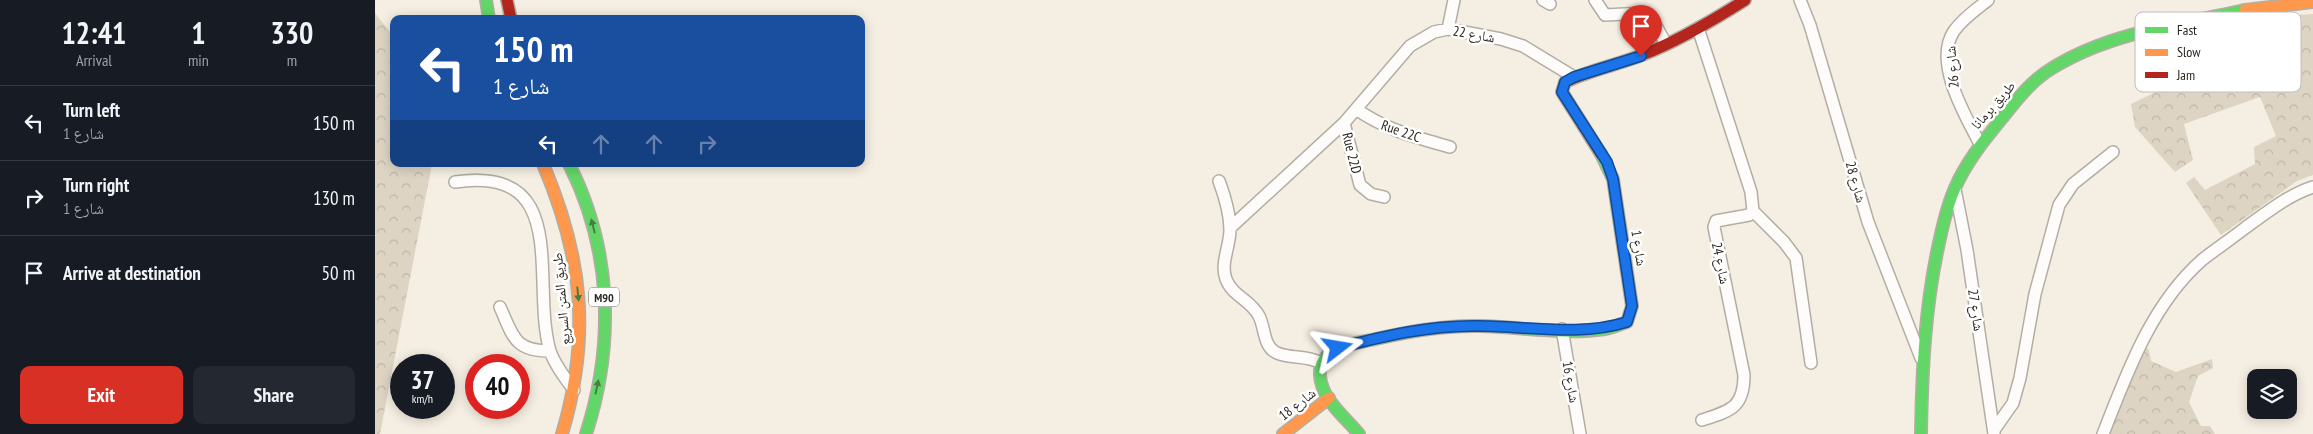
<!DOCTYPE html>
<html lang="en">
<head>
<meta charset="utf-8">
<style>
	body { margin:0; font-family:"PT Sans Narrow","Noto Naskh Arabic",sans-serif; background:#242831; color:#f1f3f6; height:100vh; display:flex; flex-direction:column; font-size:19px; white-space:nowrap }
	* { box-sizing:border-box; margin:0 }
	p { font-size:16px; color:#9ea1a6 }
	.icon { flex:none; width:28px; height:28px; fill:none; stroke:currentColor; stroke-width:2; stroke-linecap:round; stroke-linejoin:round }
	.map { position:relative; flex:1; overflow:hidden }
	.panel { display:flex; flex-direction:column; background:#171b24; width:375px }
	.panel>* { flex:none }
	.banner { position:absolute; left:15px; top:15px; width:475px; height:152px; border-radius:10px; box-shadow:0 2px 12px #0003; background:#1a4fa0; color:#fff; overflow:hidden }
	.controls { position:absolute; left:1872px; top:369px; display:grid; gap:10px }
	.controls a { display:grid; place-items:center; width:50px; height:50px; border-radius:10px; background:#171b24; box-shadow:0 2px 12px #0003; font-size:25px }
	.speed { position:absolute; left:15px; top:354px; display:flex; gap:10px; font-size:25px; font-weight:700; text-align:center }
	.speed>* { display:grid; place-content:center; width:65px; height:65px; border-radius:50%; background:#171b24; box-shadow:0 2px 12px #0003; line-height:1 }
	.speed small { font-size:12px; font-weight:400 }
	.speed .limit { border:8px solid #d22; background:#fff; color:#111 }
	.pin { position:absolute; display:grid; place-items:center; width:42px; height:42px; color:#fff; margin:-51px -21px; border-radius:50% 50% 50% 0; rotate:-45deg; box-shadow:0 0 5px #0007 }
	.pin .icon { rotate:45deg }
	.me { position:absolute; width:55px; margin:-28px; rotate:76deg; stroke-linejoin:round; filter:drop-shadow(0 0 4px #0008) }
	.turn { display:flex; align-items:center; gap:18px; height:105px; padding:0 20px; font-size:22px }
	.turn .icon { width:65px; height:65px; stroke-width:2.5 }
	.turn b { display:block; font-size:35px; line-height:42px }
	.lanes { display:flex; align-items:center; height:48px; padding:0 20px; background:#0003; justify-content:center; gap:25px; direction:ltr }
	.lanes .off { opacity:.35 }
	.eta { display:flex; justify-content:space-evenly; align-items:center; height:85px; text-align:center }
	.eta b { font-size:30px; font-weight:700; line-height:35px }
	.action { display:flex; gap:10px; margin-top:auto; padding:10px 20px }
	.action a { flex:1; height:58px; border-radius:10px; background:#d93025; color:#fff; font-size:20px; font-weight:700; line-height:58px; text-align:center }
	.action a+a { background:#242831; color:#f1f3f6 }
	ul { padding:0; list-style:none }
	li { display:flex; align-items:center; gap:15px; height:75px; padding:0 20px; border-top:1px solid #363941 }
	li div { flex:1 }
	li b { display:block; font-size:19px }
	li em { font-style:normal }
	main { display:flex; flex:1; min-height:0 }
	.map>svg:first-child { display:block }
	.forest { fill:url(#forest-crowns) }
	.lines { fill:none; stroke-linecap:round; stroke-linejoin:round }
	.street-casing { stroke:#b3aea4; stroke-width:14 }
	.fast-casing { stroke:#b3aea4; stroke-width:14 }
	.slow-casing { stroke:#b3aea4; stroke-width:14 }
	.jam-casing { stroke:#b3aea4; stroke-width:14 }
	.street { stroke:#fefcfb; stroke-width:11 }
	.fast { stroke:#63d668; stroke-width:11 }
	.slow { stroke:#ff974d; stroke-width:11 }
	.jam { stroke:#b3261e; stroke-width:11 }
	.oneway { fill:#477e43 }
	.route-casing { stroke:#114b97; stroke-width:12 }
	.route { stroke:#1a73e8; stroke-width:9 }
	.labels { text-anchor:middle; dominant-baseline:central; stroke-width:5; stroke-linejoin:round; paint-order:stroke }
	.shield { fill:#fff; stroke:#6b6762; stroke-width:1 }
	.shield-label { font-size:12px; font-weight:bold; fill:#2b261e }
	.street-label { font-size:14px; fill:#2b261e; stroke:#fff }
	.key { fill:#fff; stroke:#bfbebc; stroke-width:1 }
	.key-label { font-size:14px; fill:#2b261e }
</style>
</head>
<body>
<main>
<section class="panel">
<div class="eta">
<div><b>12:41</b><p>Arrival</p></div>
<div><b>1</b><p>min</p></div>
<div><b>330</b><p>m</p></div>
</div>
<ul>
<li><svg class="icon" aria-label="left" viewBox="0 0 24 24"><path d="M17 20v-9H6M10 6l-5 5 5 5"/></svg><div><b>Turn left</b><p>شارع 1</p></div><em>150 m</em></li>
<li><svg class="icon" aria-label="right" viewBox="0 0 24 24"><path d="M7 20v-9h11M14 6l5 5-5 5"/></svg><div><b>Turn right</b><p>شارع 1</p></div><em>130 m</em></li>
<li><svg class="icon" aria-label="arrive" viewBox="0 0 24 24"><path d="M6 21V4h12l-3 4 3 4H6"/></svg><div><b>Arrive at destination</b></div><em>50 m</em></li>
</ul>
<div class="action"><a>Exit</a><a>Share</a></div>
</section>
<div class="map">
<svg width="1938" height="434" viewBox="0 0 1938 434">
	<defs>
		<pattern id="forest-crowns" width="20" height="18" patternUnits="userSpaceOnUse" patternTransform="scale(1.25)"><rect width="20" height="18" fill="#ddd4c4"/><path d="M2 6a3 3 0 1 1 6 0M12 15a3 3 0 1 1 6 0" fill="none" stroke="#beb6a8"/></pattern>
	</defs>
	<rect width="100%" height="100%" fill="#f5eee2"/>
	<path class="forest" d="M0 13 19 37V164H57L5 434H0Z
		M1938 14V175L1922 181 1846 235 1811 183 1819 177 1830 190 1880 164 1879 147 1901 136 1885 97 1809 124 1818 160 1800 172 1760 127 1756 104 1793 86 1784 53 1796 36 1899 16Z
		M1767 344 1774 350 1776 361 1801 372 1837 359 1838 368 1823 376 1814 402 1826 426H1835L1840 434H1731Z"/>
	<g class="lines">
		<defs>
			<path id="street" d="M1168 0 1175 4
				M1220 0 1230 15 1269 13 1280 24 1291 44
				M1425 0 1435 25 1493 222 1546 358
				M1323 28 1376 192 1378 211 1374 215 1341 221 1339 227 1369 375C1369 408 1355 411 1327 420
				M1073 29 1079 0
				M981 109C1011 130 1040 137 1075 147
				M969 123 985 185 996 194 1009 197
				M1605 144C1590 115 1558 62 1579 31 1588 18 1602 9 1613 0
				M844 181C850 197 855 213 855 230 855 246 845 264 851 279 857 296 876 300 884 316 890 327 888 347 902 353 916 359 932 355 946 363
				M80 182C198 165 155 281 175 351 180 365 190 378 199 390
				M1580 189 1592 250 1619 434
				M1378 211 1409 242 1421 258 1436 363
				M855 228 969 123 1035 46 1059 32 1073 29 1126 39 1148 46 1199 77
				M125 307C138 336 139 351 175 351
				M1187 329 1205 434
				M1619 430 1638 403 1645 378 1660 294 1684 205 1698 184 1738 152
				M1728 434C1752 373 1776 305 1827 260 1841 249 1856 239 1870 228 1891 213 1913 195 1938 187"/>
			<path id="fast" d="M111 0 114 19
				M194 164C237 249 240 344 211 434
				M984 434C970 417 946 399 945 375 944 348 976 344 996 340 1032 332 1068 325 1105 326 1146 327 1189 335 1230 329 1238 328 1245 324 1252 322L1257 306 1238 179 1226 154
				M1546 434C1547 370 1550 306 1564 243 1568 224 1572 206 1580 188 1591 162 1610 139 1628 117 1643 98 1658 79 1679 67 1736 32 1807 24 1870 10"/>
			<path id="slow" d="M1870 10 1938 2
				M168 164C208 258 216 336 187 434
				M908 434 954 398"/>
			<path id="jam" d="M132 0 136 19
				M1226 154 1187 92 1190 82C1215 70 1242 65 1267 55 1303 41 1337 21 1370 0"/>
		</defs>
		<use href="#street" class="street-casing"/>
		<use href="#fast" class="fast-casing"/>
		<use href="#slow" class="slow-casing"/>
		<use href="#jam" class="jam-casing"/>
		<use href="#street" class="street"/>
		<use href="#fast" class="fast"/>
		<use href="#slow" class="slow"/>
		<use href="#jam" class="jam"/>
	</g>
	<defs><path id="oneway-solid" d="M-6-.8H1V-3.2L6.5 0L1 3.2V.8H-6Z" transform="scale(1.25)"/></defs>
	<g class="oneway">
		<use href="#oneway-solid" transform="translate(218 226) rotate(-104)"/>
		<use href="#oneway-solid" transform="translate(203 294) rotate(84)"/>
		<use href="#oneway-solid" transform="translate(222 387) rotate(-78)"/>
	</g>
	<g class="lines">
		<defs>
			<path id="route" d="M963 348C1009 336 1055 325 1103 326 1152 326 1204 337 1252 322L1257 306 1238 179 1232 162 1187 92 1190 82 1199 77 1266 56"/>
		</defs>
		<use href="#route" class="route-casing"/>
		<use href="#route" class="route"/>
	</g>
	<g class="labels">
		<rect class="shield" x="214" y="287.5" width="30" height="19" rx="4"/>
		<g class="shield-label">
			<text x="229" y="297">M90</text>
		</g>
		<g class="street-label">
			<text transform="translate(1099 34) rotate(10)">شارع 22</text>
			<text transform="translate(1577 67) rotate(-95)">شارع 26</text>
			<text transform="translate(1618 105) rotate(-49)">طريق برمانا</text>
			<text transform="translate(1026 131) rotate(19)">Rue 22C</text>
			<text transform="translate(977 153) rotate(76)">Rue 22D</text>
			<text transform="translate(1481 182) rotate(74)">شارع 28</text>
			<text transform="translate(1264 248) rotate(81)">شارع 1</text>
			<text transform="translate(1346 263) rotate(78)">شارع 24</text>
			<text transform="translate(186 299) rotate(-95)">طريق المتن السريع</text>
			<text transform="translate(1601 310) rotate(82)">شارع 27</text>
			<text transform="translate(1196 382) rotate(80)">شارع 16</text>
			<text transform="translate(922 404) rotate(-38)">شارع 18</text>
		</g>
	</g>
	<rect x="1760" y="12" width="166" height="80" rx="8" class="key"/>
	<rect x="1770" y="27" width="23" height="6" fill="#63d668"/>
	<rect x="1770" y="49" width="23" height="7" fill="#ff974d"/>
	<rect x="1770" y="72" width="23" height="6" fill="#b3261e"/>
	<g class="key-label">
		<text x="1802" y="35">Fast</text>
		<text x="1802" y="57">Slow</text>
		<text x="1802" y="80">Jam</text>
	</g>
</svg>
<div class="controls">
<a><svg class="icon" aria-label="layers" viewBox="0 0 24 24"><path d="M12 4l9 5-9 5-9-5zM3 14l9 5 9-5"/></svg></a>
</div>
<div class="speed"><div>37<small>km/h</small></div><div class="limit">40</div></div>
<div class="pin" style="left:1266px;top:56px;background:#d93025"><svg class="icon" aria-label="arrive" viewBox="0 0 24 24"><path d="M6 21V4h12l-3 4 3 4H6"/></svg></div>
<svg class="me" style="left:963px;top:348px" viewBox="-20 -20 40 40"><path d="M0-17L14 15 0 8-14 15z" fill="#1a73e8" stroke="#fff" stroke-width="4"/></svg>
<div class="banner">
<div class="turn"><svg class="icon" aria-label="left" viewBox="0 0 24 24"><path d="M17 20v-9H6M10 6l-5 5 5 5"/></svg><div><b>150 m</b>شارع 1</div></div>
<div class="lanes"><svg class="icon" aria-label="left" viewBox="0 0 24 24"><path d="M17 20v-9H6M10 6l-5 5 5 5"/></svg><svg class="icon off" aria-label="ahead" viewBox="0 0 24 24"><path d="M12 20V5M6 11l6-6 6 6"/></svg><svg class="icon off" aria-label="ahead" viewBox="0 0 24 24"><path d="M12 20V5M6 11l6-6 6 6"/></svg><svg class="icon off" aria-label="right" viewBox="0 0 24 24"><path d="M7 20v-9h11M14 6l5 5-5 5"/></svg></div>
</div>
</div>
</main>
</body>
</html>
